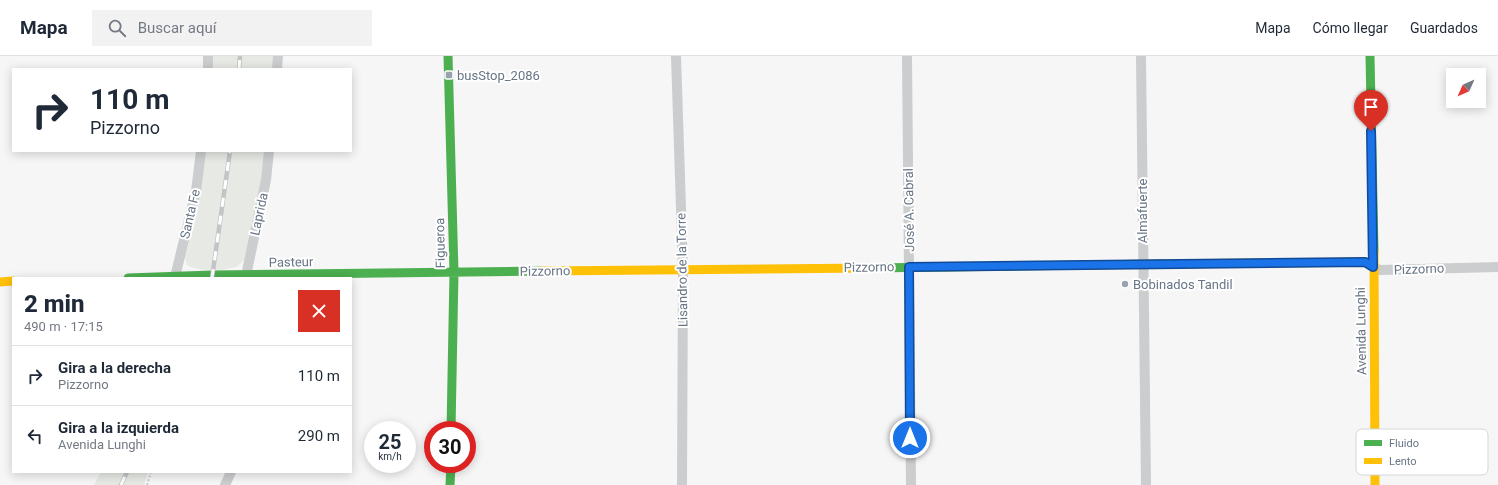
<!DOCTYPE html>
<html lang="es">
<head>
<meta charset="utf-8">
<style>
	body { margin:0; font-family:Roboto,sans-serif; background:#f2f2f3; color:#1f2937; height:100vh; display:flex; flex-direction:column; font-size:15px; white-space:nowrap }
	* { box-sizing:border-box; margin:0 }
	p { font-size:13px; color:#747a83 }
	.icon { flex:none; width:22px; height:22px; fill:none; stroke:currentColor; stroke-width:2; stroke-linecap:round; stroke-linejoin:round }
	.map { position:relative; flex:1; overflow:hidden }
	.sheet { position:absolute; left:12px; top:221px; width:340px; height:196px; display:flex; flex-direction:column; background:#fff; border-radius:0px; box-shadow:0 2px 10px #0003 }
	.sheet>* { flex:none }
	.top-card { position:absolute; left:12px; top:12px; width:340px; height:84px; border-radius:0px; box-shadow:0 2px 10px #0003; background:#fff; color:#1f2937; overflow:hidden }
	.needle { width:26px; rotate:225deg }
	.fabs { position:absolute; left:1446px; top:12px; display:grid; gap:8px }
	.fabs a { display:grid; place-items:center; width:40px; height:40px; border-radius:0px; background:#fff; box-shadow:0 2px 10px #0003; font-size:20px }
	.speed { position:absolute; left:364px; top:365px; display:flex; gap:8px; font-size:20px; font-weight:700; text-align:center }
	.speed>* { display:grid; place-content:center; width:52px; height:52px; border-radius:50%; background:#fff; box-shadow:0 2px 10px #0003; line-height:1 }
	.speed small { font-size:10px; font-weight:400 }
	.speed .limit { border:6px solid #d22; background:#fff; color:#111 }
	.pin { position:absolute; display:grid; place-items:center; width:34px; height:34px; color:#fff; margin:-41px -17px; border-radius:50% 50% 50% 0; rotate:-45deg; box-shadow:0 0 4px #0007 }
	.pin .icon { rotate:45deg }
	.me { position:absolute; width:44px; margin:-22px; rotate:0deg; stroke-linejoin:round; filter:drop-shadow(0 0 3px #0008) }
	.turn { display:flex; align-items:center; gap:14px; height:84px; padding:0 12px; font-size:18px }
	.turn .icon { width:52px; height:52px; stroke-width:2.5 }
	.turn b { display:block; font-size:28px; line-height:34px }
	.round { display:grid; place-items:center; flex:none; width:42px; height:42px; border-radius:0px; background:#f2f2f3 }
	.head { display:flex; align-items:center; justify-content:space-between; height:68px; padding:0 12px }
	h1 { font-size:24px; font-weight:800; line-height:30px }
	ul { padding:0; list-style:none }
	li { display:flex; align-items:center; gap:12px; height:60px; padding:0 12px; border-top:1px solid #e0e1e3 }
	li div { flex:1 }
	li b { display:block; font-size:15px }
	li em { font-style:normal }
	header { display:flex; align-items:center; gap:24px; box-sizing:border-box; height:56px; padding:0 20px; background:#fff; border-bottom:1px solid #e0e1e3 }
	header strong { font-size:19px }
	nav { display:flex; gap:22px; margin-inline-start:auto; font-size:14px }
	.search { width:280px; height:36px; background:#f2f2f3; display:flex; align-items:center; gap:10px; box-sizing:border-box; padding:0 14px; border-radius:0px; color:#747a83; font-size:15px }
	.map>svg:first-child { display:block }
	.green { fill:#e6e9e4 }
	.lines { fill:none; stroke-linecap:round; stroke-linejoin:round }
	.path { stroke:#cacbcc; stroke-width:2; stroke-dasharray:2 2; stroke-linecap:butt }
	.street { stroke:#cccdcf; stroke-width:10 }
	.fast { stroke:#4caf50; stroke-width:9 }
	.slow { stroke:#ffc107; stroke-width:9 }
	.rail-casing { stroke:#c3c4c5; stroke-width:4.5 }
	.rail { stroke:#fff; stroke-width:3; stroke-dasharray:9; stroke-linecap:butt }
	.route-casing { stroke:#114b97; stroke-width:10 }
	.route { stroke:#1a73e8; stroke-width:7 }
	.poi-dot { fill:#9aa2ad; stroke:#fff; stroke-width:1.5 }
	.labels { text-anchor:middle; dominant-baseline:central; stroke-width:4; stroke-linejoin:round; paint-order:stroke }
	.poi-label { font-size:13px; fill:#687585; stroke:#fff; text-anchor:start }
	.street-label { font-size:13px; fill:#687585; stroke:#fff }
	.key { fill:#fff; stroke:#d2d6da; stroke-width:1 }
	.key-label { font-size:11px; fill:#687585 }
</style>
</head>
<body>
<header>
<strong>Mapa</strong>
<div class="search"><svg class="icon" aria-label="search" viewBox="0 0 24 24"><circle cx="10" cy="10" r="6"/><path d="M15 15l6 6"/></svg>Buscar aquí</div>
<nav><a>Mapa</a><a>Cómo llegar</a><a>Guardados</a></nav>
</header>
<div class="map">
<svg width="1498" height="429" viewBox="0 0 1498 429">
	<rect width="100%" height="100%" fill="#f6f6f6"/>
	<path class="green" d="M213 0H274L273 13H213Z
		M206 95H265L262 122 245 203C243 205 240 208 238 210 227 215 196 216 187 209L185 202 194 167Z
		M101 416H148L144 429H94Z"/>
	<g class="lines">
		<path class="path" d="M147 429 151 416"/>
		<path class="street" d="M676 0 683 213 682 429
			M907 0 911 429
			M1141 0 1146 429
			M208 13V0
			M277 13 278 0
			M1373 211 1380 214 1498 211
			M246 220 266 124 269 95
			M175 221 196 135 201 95
			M225 429 231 416"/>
		<path class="fast" d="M448 0 454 216 451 374
			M1370 0 1374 195
			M870 212 1160 208
			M128 222 212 219 541 215
			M450 429 451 408"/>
		<path class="slow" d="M1374 195 1375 429
			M1160 208 1365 206 1373 211
			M541 215 870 212
			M0 226 13 225"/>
		<defs>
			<path id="rail" d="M239 13 240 0
				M212 222 230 95
				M121 429 127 416"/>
		</defs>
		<use href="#rail" class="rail-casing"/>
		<use href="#rail" class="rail"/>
	</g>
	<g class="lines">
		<defs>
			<path id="route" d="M910 382 909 211 1365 206 1373 211 1371 75"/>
		</defs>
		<use href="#route" class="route-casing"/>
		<use href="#route" class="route"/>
	</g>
	<g class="poi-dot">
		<rect x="445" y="15" width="8" height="8" rx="2"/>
		<circle cx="1125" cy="228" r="4"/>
	</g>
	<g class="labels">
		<g class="poi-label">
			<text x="457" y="19">busStop_2086</text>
			<text x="1133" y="228">Bobinados Tandil</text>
		</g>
		<g class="street-label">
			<text transform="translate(909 154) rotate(-91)">José A. Cabral</text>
			<text transform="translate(1142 155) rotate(-90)">Almafuerte</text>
			<text transform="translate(190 158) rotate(-77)">Santa Fe</text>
			<text transform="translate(259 158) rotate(-78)">Laprida</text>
			<text transform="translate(440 187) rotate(-91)">Figueroa</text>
			<text transform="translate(291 206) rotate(-1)">Pasteur</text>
			<text transform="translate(869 211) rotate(-1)">Pizzorno</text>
			<text transform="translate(1419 213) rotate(-2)">Pizzorno</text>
			<text transform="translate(682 214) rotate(-91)">Lisandro de la Torre</text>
			<text transform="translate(545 215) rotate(-1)">Pizzorno</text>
			<text transform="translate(1361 275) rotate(-91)">Avenida Lunghi</text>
		</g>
	</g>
	<rect x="1356" y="373" width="132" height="46" rx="6" class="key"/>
	<rect x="1364" y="384" width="18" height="6" fill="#4caf50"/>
	<rect x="1364" y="402" width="18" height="6" fill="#ffc107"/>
	<g class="key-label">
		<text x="1389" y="391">Fluido</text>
		<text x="1389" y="409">Lento</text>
	</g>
</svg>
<div class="fabs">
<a><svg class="needle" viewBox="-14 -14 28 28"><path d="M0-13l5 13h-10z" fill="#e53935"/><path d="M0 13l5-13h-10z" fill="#747a83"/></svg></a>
</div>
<div class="speed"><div>25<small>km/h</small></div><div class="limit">30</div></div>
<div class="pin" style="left:1371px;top:75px;background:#d93025"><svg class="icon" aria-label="arrive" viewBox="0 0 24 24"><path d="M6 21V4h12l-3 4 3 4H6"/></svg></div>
<svg class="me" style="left:910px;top:382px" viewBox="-20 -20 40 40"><circle r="17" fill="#1a73e8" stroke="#fff" stroke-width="3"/><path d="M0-11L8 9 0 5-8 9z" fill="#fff"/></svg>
<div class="top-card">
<div class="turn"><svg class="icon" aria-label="right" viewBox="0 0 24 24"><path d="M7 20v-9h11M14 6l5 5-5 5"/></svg><div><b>110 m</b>Pizzorno</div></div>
</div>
<section class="sheet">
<div class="head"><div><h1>2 min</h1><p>490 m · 17:15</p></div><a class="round" style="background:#d93025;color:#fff"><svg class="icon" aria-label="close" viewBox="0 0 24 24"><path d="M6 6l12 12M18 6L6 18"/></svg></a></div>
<ul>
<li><svg class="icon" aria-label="right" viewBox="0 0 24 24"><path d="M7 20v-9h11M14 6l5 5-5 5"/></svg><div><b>Gira a la derecha</b><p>Pizzorno</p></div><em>110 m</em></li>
<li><svg class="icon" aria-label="left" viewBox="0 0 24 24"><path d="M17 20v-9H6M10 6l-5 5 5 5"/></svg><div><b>Gira a la izquierda</b><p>Avenida Lunghi</p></div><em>290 m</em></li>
</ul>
</section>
</div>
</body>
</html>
